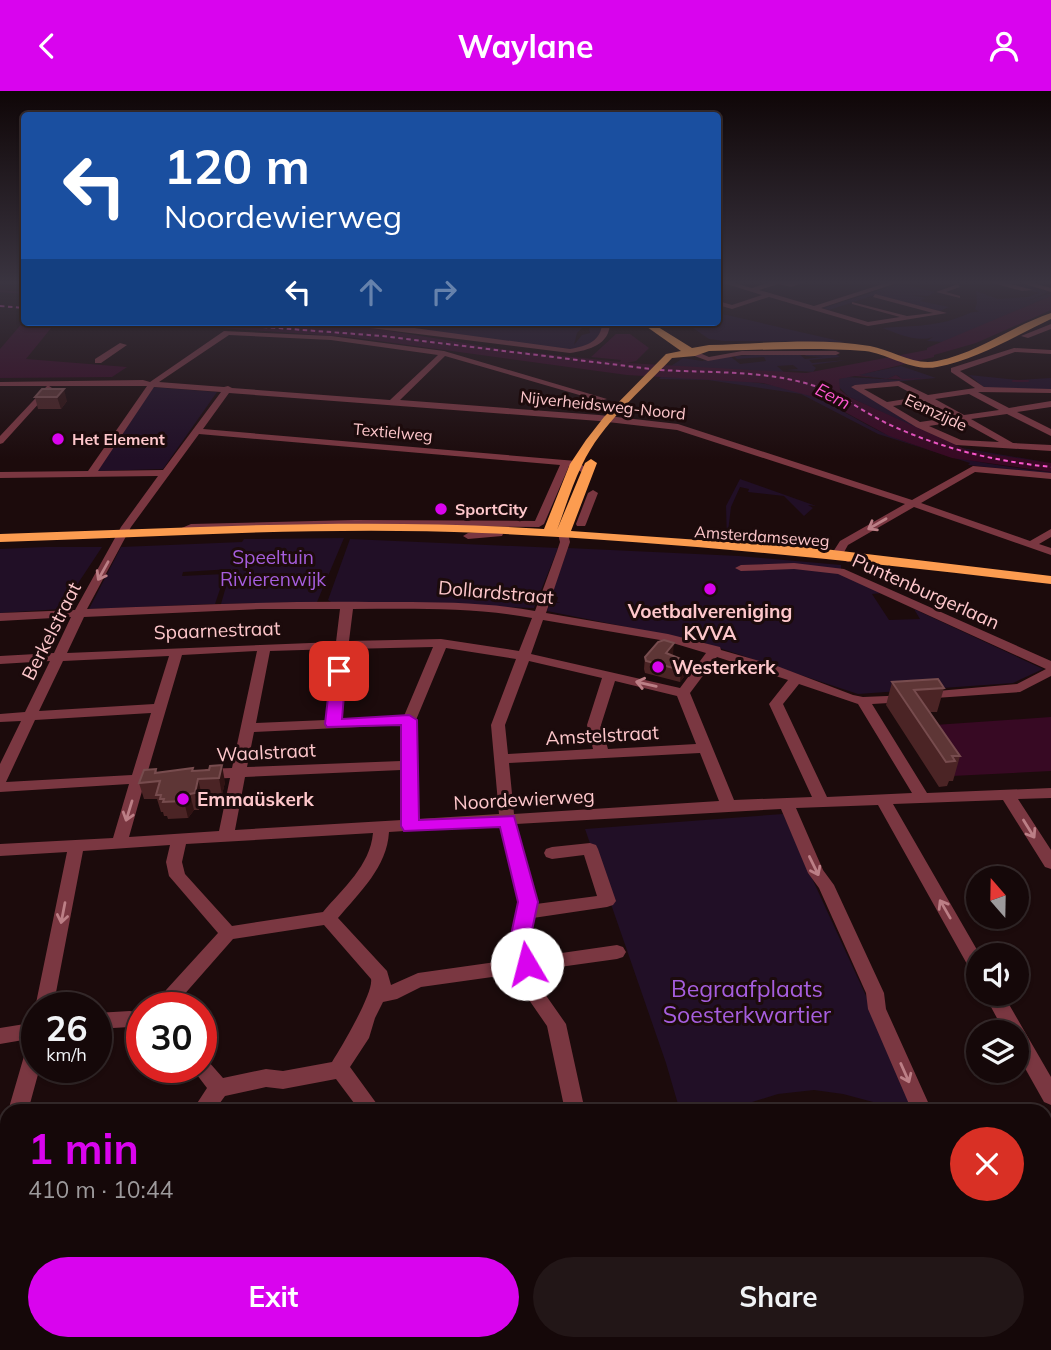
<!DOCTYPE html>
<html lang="en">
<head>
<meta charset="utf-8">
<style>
	body { margin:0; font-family:Mulish,sans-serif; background:#221617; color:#f1f3f6; height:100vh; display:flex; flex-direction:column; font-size:26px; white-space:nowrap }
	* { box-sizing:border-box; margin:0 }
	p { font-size:23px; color:#9d9a9c }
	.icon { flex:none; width:38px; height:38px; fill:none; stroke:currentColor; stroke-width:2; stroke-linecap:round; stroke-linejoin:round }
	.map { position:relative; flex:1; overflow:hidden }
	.drawer { position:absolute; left:0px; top:1013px; width:1052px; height:247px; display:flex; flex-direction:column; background:#150809; border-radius:21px 21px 0 0; box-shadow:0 2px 5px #0004,0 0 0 2px #34292a }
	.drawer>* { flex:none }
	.banner { position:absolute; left:21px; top:21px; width:700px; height:214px; border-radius:7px; box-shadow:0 2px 5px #0004,0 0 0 2px #34292a; background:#1a4fa0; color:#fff; overflow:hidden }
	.needle { width:46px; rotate:340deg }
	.controls { position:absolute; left:966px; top:775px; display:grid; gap:14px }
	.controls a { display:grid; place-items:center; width:63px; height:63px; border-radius:50%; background:#150809; box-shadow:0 2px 5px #0004,0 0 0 2px #34292a; font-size:35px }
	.speed { position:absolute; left:21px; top:901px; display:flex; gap:14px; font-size:35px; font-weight:700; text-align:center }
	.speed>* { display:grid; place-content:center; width:91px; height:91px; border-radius:50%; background:#150809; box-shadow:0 2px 5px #0004,0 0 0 2px #34292a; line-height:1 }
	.speed small { font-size:18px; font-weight:400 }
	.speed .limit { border:10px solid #d22; background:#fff; color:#111 }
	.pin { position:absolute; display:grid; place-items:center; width:60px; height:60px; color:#fff; margin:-30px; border-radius:14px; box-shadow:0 4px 10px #0006 }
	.me { position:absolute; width:77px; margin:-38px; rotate:352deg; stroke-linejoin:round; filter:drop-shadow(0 0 5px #0008) }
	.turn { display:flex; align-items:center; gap:24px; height:147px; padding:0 28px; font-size:32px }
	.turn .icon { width:91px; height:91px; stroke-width:2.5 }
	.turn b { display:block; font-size:49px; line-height:60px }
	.lanes { display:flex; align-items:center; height:66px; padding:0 28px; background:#0003; justify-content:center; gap:35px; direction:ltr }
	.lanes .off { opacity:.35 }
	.round { display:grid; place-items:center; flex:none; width:74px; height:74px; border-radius:37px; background:#221617 }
	.overview { display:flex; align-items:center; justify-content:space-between; height:119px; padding:0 28px }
	h1 { font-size:42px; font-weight:700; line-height:52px; color:#d904ee }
	.primary-button { display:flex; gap:14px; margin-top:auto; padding:14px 28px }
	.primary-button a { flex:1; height:80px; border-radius:42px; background:#d904ee; color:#fff; font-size:28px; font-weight:700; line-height:80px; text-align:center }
	.primary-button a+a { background:#221617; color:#f1f3f6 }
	header { display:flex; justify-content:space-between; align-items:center; height:91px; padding:0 28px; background:#d904ee; color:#fff; font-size:32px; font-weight:700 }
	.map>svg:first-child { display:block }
	.green { fill:#210f26 }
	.water { fill:#370923 }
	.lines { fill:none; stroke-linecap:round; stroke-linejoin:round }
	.stream { stroke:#370923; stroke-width:2 }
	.ferry { stroke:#fc57cf; stroke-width:2; stroke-dasharray:4.5 3.5; stroke-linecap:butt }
	.minor { fill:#7a3741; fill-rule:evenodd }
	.major { fill:#fc9c50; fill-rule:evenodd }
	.wall { fill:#4b2425 }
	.shaded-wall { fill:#301313 }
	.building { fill:#5e3636; stroke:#774c4e; stroke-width:2 }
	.oneway { stroke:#bc7f86 }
	.route { fill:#d904ee; stroke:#8d039b; stroke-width:2 }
	.poi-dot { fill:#d904ee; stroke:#1c0b0c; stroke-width:2.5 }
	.labels { text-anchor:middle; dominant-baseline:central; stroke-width:6; stroke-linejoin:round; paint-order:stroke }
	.far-street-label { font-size:16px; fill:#fec7cb; stroke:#1c0b0c }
	.far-poi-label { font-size:16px; font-weight:bold; fill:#fec7cb; stroke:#1c0b0c; text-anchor:start }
	.far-water-label { font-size:18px; font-style:italic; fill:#fc57cf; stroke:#1c0b0c }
	.park-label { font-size:19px; fill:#a65ede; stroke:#1c0b0c }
	.street-label { font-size:19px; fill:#fec7cb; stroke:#1c0b0c }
	.poi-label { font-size:19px; font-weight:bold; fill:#fec7cb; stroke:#1c0b0c; text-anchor:start }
	.near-park-label { font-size:23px; fill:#a65ede; stroke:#1c0b0c }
</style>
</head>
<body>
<header><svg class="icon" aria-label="back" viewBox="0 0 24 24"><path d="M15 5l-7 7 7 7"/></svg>Waylane<svg class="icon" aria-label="person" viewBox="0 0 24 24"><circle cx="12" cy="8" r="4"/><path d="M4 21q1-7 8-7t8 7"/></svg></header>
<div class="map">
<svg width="1051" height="1259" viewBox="0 0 1051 1259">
	<rect width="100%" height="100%" fill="#1c0b0c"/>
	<path class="green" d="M905 191H912L906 194 935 201 928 205 911 204 926 207 920 210 949 216 940 220 875 204 829 219 823 217Z
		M995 191H1017L1049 201 1027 210 1051 202V205L943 251 927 250 933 246C917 252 897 242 882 237 907 235 933 236 957 227 965 225 970 220 979 221L975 218 977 212 976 200 998 208 1028 206 1039 202Z
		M718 222 844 251 724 250 709 248 690 235 694 231H718Z
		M344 231 583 233 585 234 577 242 574 254 582 244 590 242 589 237 599 234 592 231H604L600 248 576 259Z
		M798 262 805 268 823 266 806 265 802 262 835 263 840 266 809 269 812 272 847 269 812 274 816 277 813 281 786 279 798 278 793 274 777 275 785 282 671 275 683 267 702 270 730 265 740 273 766 270 764 266 737 268 734 265Z
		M901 275 936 287 851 295 962 357 1051 372 993 365 959 357 849 306 839 296V288L846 286 900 289V286L896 284 887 288 857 284Z
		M969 284 1018 289 1051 287V299L986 298Z
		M661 286C706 287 751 288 795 299 830 309 858 332 891 345 947 368 996 375 1051 381V383L968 374 970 372 878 343 801 303 708 289 659 288Z
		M152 296 217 301 163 378 97 380Z
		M740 388 816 415 808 414 813 417 804 425 784 405 748 401 749 398 740 396 731 416 727 449 726 415Z
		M344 447 317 511 221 513 231 478 183 481 182 485 225 483 215 513 89 518 121 456 242 451 244 448Z
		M350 448 558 457 534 517 331 511 328 509Z
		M45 456H102L61 518 0 522V458Z
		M568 457 739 465 841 474V480L790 477 839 482 883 502 872 503 889 529 920 528 914 518 1043 578 1013 592 858 603 701 551 547 520 550 511 560 512 557 511 558 506 551 505Z
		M783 723 800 761 917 1016H892L843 1003 814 999 778 1003 749 1012 734 1020H680L666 972 585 738Z
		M1045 1120H1051V1209L1045 1210Z"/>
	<path class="water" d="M1051 205V219L976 252 934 264V266L859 284 887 288 896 284 902 288 928 287 907 289 855 285 839 288 840 299 849 306 969 360 1051 372V381L952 367 889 345 821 308 763 292 627 284 350 246 137 231H251L371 237 508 259 620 271 621 269 591 266 616 243H630L649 257 636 270 627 272 806 282 927 259V257Z
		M24 230 56 231 26 268 127 276 112 286 0 287V258Z
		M1051 626V680L952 685 920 635Z"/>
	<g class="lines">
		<path class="stream" d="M0 200 24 202
			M1013 290H1028"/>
		<path class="ferry" d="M0 215 24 217
			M199 231 382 245 651 278
			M660 279C711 282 766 279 815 295 840 303 862 320 886 332 939 357 993 370 1051 376"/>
		<path class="minor" d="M720 191H731L752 197 769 191H804L791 196 779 193 759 199 814 215 889 191H900L821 217 868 231 900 226 852 213V211L907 225 933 222 873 206 875 203 947 222 868 235 769 206 732 218 718 214V210L732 214 762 204Z
			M989 191H1003L1033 199 1022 200Z
			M1029 191 1051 197V201L1021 192Z
			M958 193 960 196 946 201 960 205V207L936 201Z
			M322 231 385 233 570 258C587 255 602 250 602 231H610C610 254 589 259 570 262Z
			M1051 233V238L1028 247 1021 245Z
			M224 240 331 245 444 260 607 308 600 310 445 265 400 309 599 324 678 333 912 409 973 375 1051 382V388L975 381 921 412 1030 450 1051 438V446L1039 453 1051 457V464L914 416 848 454 843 463 854 468 848 471 831 464 840 450 905 413 677 339 599 330 229 302 203 338 576 370 591 380 586 383 569 375 544 433 539 436 355 435 193 439 185 443H177V439L191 433 355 429 535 430 560 374 199 343 131 436 87 518C182 514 276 510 370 511 425 511 480 510 535 520L557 460 560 451 558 443 563 440 568 443 570 451 546 522 668 543 720 556 721 559 777 575 853 604 863 606 911 604 913 607 906 611 872 613 927 702 1051 697V707L1018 708 1051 759V778L1045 776 1003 709 893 713 980 864H978V884L972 882 878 714 796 717 823 779 834 794 884 902 886 918 932 1020H912L868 918 866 902 819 797 808 782 781 718 516 733 536 813 597 805 584 764 552 768 546 766 544 762 546 758 552 756 590 752 596 754 598 758 616 810 613 814 607 816 533 827 530 844 534 866 617 854 623 856 626 861 623 866 617 868 538 879 545 903 566 933 585 1020H565L547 935 527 906 520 882 421 896 397 908 383 911 375 927 369 947 350 976 382 1020H360L336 988 283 998 266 996 225 1005 214 1020H192L207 997 191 976H201V968L208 970 223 987 266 978 283 980 332 971C341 957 374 901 371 888L324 834 233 848 182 906 181 917H163L166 899 218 842 169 785 166 771 170 754 83 760 53 917H37V921L35 917 67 761 0 765V753L113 747 129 693 0 701V673L21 630 0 631V623L25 621 50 570 0 573V565L54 562 71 526 0 530V522L75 519 121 436 158 385 0 387V381L88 380 147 295H49L52 297 51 299 3 352 0 353V345L47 295H0V291L143 289 150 291ZM229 244 331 249 438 264 390 309 232 297 228 295 224 296 159 291ZM154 296 221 301 163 379 98 380ZM261 518H340L336 551 67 562 84 526ZM353 518C413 518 473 516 532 527L519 560 441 548 349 550ZM543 529 666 550 706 562 680 597 531 563ZM433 556 404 625 341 628 348 558ZM446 557 516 568 491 634 499 723 418 728 416 629ZM335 558 326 629 256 632 270 560ZM257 560 232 677 206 678 199 683 206 688 230 687 219 740 129 746 144 693 163 690 165 687 158 682 147 683 182 564ZM169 565 154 613 39 620 63 570ZM717 566 788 589 769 613 812 706 734 709 690 602ZM529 570 602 587 587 634 593 658 508 663 505 634ZM615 590 677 605 696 653 608 658 601 634ZM799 593 858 613 912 702 827 706 783 613ZM151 622 132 684 6 691 35 629ZM402 634 401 670 247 676 254 641ZM700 662 719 710 514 723 509 672ZM401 679 402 729 235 739 245 686ZM500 734 519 811 512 844 517 868 418 882 391 894 387 880 338 827C360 801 387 776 389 741ZM373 742C370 775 343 797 323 821L232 835 185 783 182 771 186 753Z
			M120 252 127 254 101 272H95V268Z
			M1014 257 1051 259V263L1015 261 960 280 984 296 1051 298V302L978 301 1009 317 1051 310V316L1017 321 1051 338V345L1007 323 971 328 1013 352 1051 354V360L956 354 916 336 851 296 855 294 899 290 928 304 975 297 951 281V277ZM898 295 918 306 887 311 864 298ZM969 303 999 319 964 324 935 308ZM925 310 954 326 920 331 893 315ZM961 330 999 351 961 349 929 335Z
			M695 260 709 266 742 260H836L840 262 836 264H742L708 270 692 264 691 262Z
			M593 399 598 402 586 433 585 435H577L576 433 588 402Z
			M498 440 503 443 502 445 468 448 463 445 468 442Z
			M794 472 844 478 1051 570V585L1020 601 921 608 919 605 926 601 1017 593 1046 578 838 483 794 478 741 480 735 477 741 474Z
			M984 903H1003L1051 986V1014L1044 1011 1017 963V942H1005Z
			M130 920 142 923V939L130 936 96 938V922Z
			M37 931V976H40L28 1020H8L29 948 0 953V937Z
			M1045 1041 1051 1042V1062L1045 1061Z
			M7 1053V1098L0 1100V1056Z
			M7 1167V1191L0 1192V1168Z
			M216 1253H240L239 1259H215Z
			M738 1253H762L764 1259H740Z
			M928 1253H953L955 1259H930Z"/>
		<path class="major" d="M1051 222V228C1015 245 977 269 937 276 912 281 889 263 865 260 813 256 761 259 709 260L695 265 672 267C641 300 602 332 582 374 572 394 565 418 557 439L585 372 591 368 597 372 571 440 816 457 1051 485V493C862 471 672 450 482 442 321 435 160 446 0 451V443C181 437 363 426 544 438L570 373 586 349 604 326 666 263 681 260 640 231H650L692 257 709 254C761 253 818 246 870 255 892 259 914 275 937 270 978 262 1012 235 1051 222Z"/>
	</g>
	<path class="wall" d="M42 298 67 310 61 318H38L35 306Z
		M673 564 687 582 680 591 645 582 644 578 645 566Z
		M892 591 944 597 937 621H930L960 665 953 690H949L947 695 939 696 886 614Z
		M156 678 157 681 209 679 225 691 222 704 202 705 199 719H194L188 727 168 728 167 725H164L163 721H161L157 708H144L139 692Z
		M192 1253H214L212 1259H195Z"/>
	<path class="shaded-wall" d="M64 298 67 310 61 318 57 306Z
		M674 552 673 564 666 562Z
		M688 571 687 582 680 591 681 579Z
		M222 674 225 691 222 704 219 687Z
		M198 688 202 705 199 719 195 702Z
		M190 703 194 719 188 727 184 710Z
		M208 1253H214L212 1259H211Z"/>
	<path class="building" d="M42 298H64L57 306H35Z
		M664 549 674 552 666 562 688 571 681 579 646 570 645 566 658 551Z
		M938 588 944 597 914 599 960 665H952L955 670 946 671 892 591Z
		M222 674 219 687 198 688 195 702 190 703 184 710 163 711 164 708H160L161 704H156L160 690 139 692 144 679 156 678 155 682 193 677 192 680 209 679 210 675Z"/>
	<defs><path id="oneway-shaft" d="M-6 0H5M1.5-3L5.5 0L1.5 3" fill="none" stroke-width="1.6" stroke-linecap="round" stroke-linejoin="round" transform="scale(1.75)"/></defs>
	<g class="oneway">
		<use href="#oneway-shaft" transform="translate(877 433) rotate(150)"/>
		<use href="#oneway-shaft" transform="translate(103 480) rotate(119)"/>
		<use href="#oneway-shaft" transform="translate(646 593) rotate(-167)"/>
		<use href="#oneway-shaft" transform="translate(129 720) rotate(107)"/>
		<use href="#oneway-shaft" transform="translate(1029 738) rotate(58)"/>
		<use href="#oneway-shaft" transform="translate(814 775) rotate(64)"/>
		<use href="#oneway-shaft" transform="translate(945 818) rotate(-120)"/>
		<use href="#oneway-shaft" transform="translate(63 822) rotate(101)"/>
		<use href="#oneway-shaft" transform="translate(905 982) rotate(66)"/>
	</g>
	<linearGradient id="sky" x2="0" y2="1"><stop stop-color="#0f0607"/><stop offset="0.52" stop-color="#3a3440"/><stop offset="1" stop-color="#3a3440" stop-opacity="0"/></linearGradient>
	<rect width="1051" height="368" fill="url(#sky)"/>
	<path class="route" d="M339 576 346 580 342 628 409 624 417 629 419 729 514 725 538 811 531 844 537 873 534 879 527 882 520 879 511 844 518 811 500 736 404 740 401 735V634L327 636 325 633 331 580Z"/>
	<g class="poi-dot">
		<circle cx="58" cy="348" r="7"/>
		<circle cx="441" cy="418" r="7"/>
		<circle cx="710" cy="498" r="7"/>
		<circle cx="658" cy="576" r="7"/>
		<circle cx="183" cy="708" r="7"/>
	</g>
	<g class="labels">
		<g class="far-street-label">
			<text transform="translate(603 314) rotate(6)">Nijverheidsweg-Noord</text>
			<text transform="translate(936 321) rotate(25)">Eemzijde</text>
			<text transform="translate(393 341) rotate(5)">Textielweg</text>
			<text transform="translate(762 445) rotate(4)">Amsterdamseweg</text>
		</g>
		<g class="far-poi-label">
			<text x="72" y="348">Het Element</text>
			<text x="455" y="418">SportCity</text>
		</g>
		<g class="far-water-label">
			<text transform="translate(833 305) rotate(27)">Eem</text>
		</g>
		<g class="park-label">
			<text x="273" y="466">Speeltuin<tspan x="273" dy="22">Rivierenwijk</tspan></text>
		</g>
		<g class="street-label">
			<text transform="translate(926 500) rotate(24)">Puntenburgerlaan</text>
			<text transform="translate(496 501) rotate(5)">Dollardstraat</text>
			<text transform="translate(217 539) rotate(-2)">Spaarnestraat</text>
			<text transform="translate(51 540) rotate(-63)">Berkelstraat</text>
			<text transform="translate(602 644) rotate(-3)">Amstelstraat</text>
			<text transform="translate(266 661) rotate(-3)">Waalstraat</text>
			<text transform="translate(524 708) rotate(-3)">Noordewierweg</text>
		</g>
		<g class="poi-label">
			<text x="710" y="520" text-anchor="middle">Voetbalvereniging<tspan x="710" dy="22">KVVA</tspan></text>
			<text x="672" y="576">Westerkerk</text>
			<text x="197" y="708">Emmaüskerk</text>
		</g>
		<g class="near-park-label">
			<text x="747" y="897">Begraafplaats<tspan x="747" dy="26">Soesterkwartier</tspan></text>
		</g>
	</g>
</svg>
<div class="controls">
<a><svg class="needle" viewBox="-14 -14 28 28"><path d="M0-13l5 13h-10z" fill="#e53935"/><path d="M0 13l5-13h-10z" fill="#9d9a9c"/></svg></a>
<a><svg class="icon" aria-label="sound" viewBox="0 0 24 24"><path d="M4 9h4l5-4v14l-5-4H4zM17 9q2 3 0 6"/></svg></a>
<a><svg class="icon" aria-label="layers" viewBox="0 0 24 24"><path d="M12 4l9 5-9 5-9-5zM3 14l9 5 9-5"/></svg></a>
</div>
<div class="speed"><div>26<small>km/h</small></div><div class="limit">30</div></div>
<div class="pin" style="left:339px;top:580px;background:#d93025"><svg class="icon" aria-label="arrive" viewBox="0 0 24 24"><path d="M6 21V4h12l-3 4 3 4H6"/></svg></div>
<svg class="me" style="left:527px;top:873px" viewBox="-20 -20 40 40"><circle r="19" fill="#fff"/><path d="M0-13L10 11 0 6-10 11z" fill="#d904ee"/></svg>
<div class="banner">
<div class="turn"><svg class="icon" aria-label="left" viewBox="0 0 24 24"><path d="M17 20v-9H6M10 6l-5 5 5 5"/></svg><div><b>120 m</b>Noordewierweg</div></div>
<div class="lanes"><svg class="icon" aria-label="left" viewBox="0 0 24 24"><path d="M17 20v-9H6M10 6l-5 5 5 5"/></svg><svg class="icon off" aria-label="ahead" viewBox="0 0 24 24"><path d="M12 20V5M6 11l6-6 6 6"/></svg><svg class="icon off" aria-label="right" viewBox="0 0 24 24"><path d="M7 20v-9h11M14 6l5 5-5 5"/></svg></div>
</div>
<section class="drawer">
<div class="overview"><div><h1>1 min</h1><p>410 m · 10:44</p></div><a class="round" style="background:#d93025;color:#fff"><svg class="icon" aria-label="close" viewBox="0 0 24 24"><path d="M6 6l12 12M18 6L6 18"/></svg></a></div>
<div class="primary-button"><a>Exit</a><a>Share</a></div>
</section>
</div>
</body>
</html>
